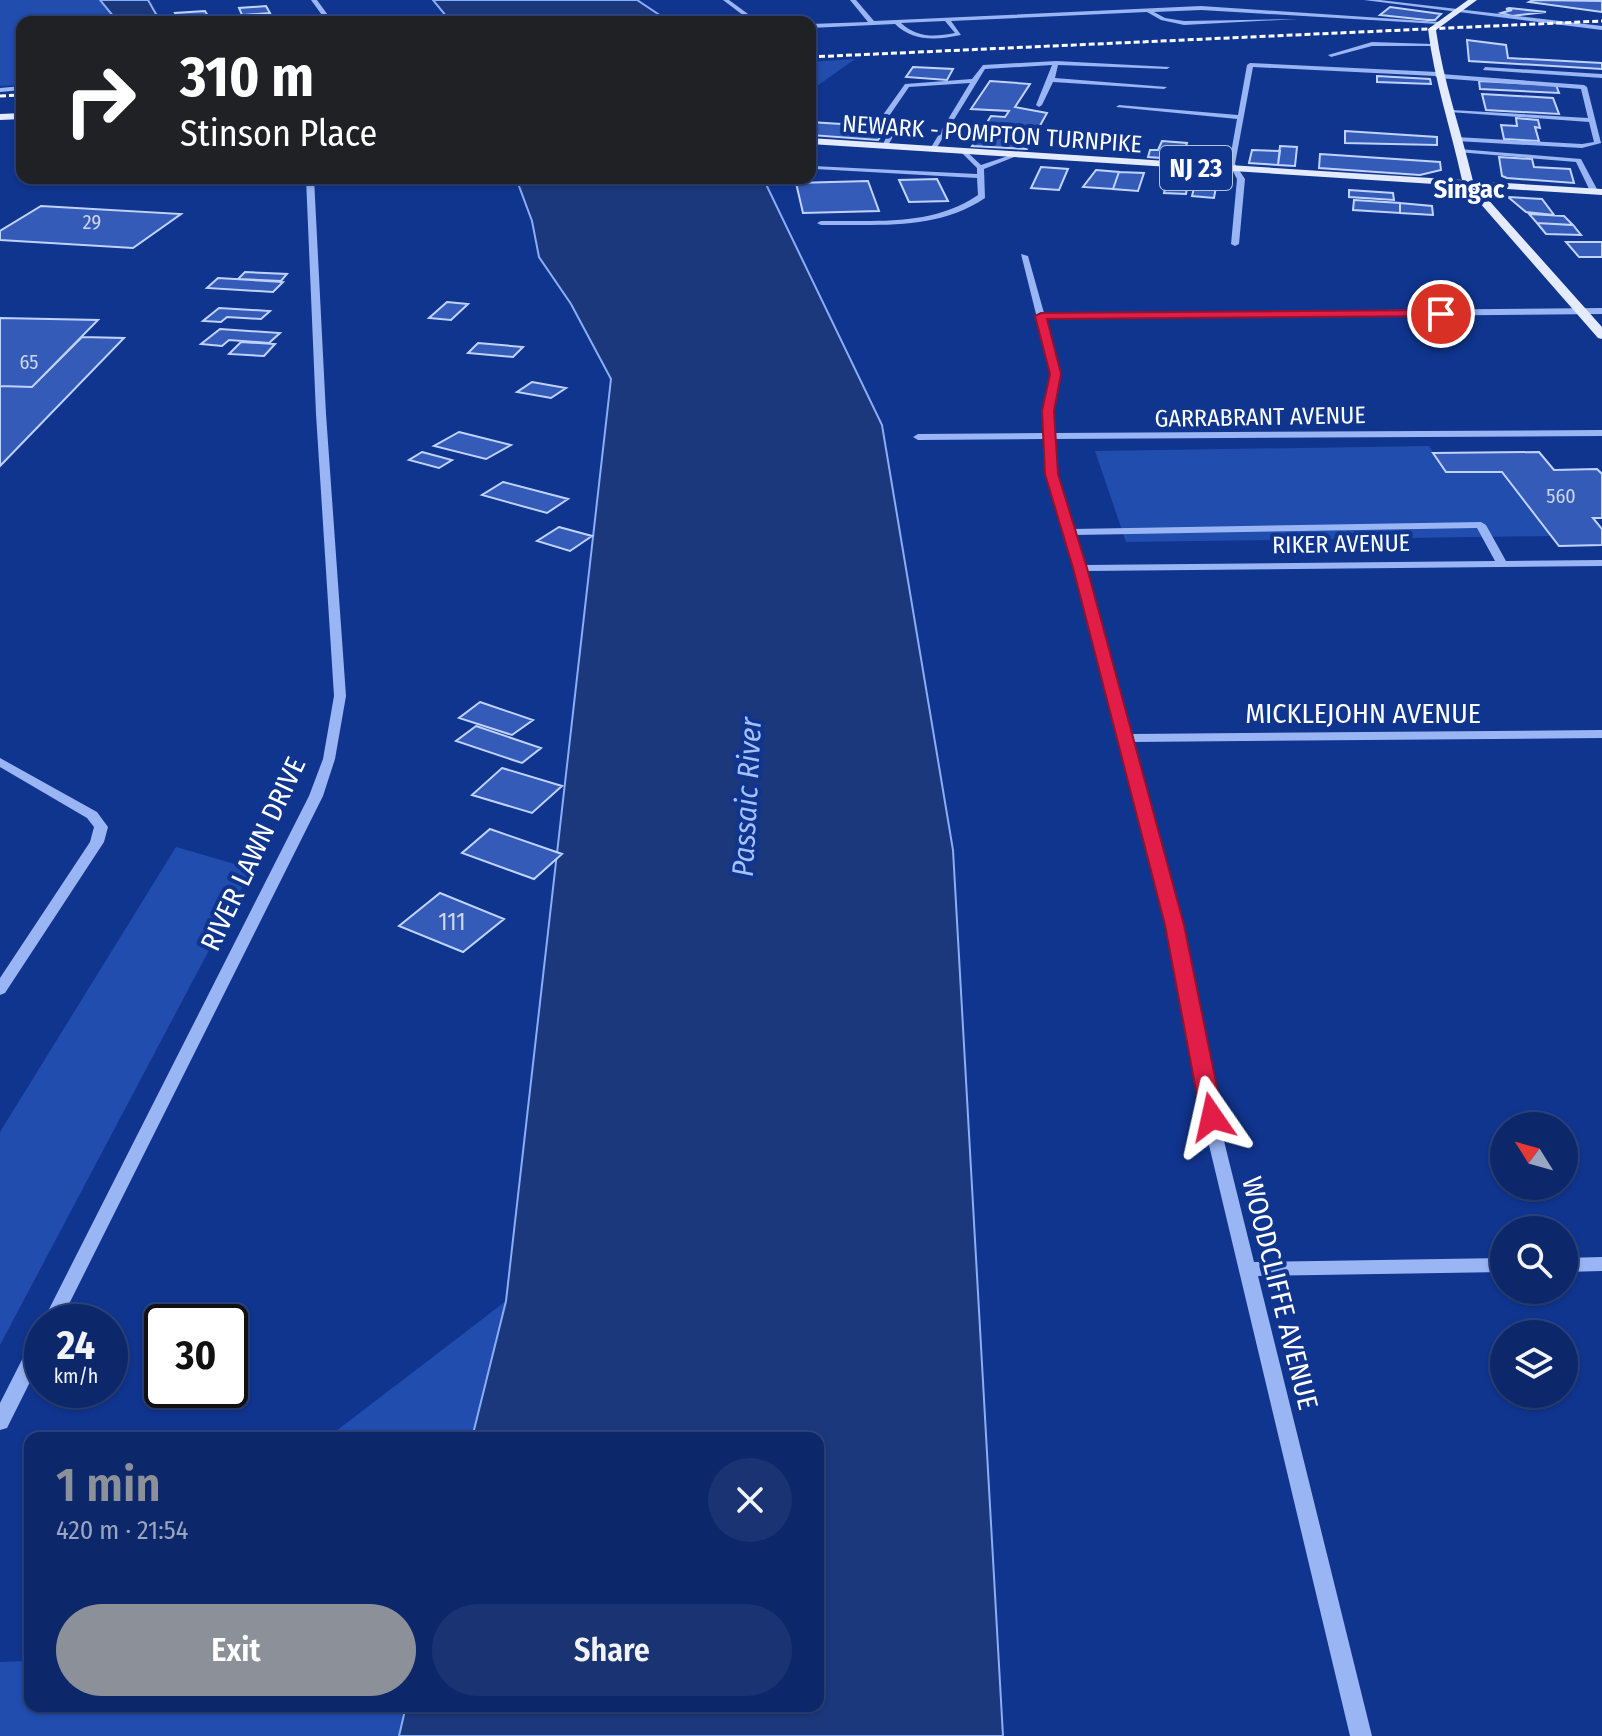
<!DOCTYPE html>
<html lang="en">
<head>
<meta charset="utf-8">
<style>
	body { margin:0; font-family:"Fira Sans Condensed",sans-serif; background:#1a3473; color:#f1f3f6; height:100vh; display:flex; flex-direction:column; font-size:30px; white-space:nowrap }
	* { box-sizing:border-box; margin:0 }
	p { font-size:26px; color:#9aa6c1 }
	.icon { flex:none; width:44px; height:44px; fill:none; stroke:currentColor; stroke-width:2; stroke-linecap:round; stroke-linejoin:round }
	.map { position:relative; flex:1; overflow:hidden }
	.panel { position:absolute; left:24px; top:1432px; width:800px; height:280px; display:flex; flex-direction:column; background:#0c286b; border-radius:16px; box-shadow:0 2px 6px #0004,0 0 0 2px #2c447e }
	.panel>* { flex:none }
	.guide { position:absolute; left:16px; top:16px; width:800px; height:168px; border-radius:16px; box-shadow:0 2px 6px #0004,0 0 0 2px #2c447e; background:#202124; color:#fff; overflow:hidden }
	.needle { width:52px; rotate:307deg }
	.fabs { position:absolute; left:1490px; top:1112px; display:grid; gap:16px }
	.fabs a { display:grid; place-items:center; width:88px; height:88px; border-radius:50%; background:#0c286b; box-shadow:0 2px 6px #0004,0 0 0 2px #2c447e; font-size:40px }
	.speed { position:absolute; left:24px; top:1304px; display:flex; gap:16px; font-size:40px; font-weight:700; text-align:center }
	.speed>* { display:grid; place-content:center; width:104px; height:104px; border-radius:50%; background:#0c286b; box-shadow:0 2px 6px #0004,0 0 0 2px #2c447e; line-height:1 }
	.speed small { font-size:20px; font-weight:400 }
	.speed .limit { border:4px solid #111; border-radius:12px; background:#fff; color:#111 }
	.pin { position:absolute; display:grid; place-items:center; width:68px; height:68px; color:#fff; margin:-34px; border:4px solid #fff; border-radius:50%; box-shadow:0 2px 8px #0007 }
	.me { position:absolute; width:88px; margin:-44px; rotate:349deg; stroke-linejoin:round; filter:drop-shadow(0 0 6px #0008) }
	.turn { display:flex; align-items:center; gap:28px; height:168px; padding:0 32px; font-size:36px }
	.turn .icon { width:104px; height:104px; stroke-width:2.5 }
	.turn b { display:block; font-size:56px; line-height:68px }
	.round { display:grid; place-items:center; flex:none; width:84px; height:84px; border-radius:42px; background:#1a3473 }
	.head { display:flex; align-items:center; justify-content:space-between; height:136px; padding:0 32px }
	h1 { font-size:48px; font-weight:600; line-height:60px; color:#8c9099 }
	.button { display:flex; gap:16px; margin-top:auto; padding:16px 32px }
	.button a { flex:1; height:92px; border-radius:48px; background:#8c9099; color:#fff; font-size:32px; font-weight:600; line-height:92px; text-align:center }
	.button a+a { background:#1a3473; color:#f1f3f6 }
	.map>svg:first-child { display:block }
	.green { fill:#214daf }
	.water { fill:#1c387c; stroke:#8aadf7; stroke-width:2 }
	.building { fill:#345bb7; stroke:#c0d3fe; stroke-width:2 }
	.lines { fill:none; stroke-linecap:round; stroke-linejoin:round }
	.minor { fill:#99b5f3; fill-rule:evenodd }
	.major { fill:#e5ebff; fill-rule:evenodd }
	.rail { stroke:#fff; stroke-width:3; stroke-dasharray:6 3; stroke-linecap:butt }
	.route { fill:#e11d48; stroke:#92132f; stroke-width:2 }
	.labels { text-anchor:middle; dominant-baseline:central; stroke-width:8; stroke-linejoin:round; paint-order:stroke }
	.far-number-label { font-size:20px; fill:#ccd6ed }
	.far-street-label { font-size:24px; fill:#fff; stroke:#10358f }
	.number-label { font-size:24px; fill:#ccd6ed }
	.shield { fill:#10358f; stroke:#b7c2dd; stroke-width:2 }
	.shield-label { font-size:26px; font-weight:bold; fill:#fff }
	.far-neighbourhood-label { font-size:26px; font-weight:bold; fill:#fff; stroke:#10358f }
	.street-label { font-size:28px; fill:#fff; stroke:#10358f }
	.water-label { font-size:30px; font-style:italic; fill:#a5c0fa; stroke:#10358f }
</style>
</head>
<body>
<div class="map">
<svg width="1602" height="1736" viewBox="0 0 1602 1736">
	<rect width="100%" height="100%" fill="#10358f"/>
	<path class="green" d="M0 0H100L118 22H22V85L0 86Z
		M855 59 810 91V62Z
		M1429 446 1446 472H1502L1552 536 1126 542 1095 451Z
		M176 847 252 869 0 1345V1132Z
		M506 1301 472 1438H327Z
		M30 1661V1706H406L399 1736H0V1662Z"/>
	<path class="water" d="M100 0H148L156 14 166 22H118Z
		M433 0H637L670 22H451Z
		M516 178H763L882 425 953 850 1003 1736H399L406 1706H818V1438H472L506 1301 611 379 571 304 539 257 532 221Z"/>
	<path class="building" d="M1533 0 1602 1V12L1529 2Z
		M266 6 270 13 242 15 239 8Z
		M1390 7 1441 14 1435 20H1427L1380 15Z
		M1509 8 1546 12 1512 16 1501 13 1512 10 1506 9Z
		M205 11 208 16 178 18 175 13Z
		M1467 40 1506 45 1508 58 1602 63V69L1469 61Z
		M913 67 953 69 947 80 906 77Z
		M1377 76 1430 79 1431 84 1377 82Z
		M990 81 1030 84 1015 107 1047 113 1027 149 972 146 991 116 1005 117 1009 111 971 109Z
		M1479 81 1556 85 1559 93 1480 89Z
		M1482 94 1553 98 1559 114 1486 110Z
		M1516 118 1538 120 1540 128 1535 127 1539 141 1504 139 1501 125 1517 126Z
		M810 122 888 127 878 140 810 135 814 131H810Z
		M1345 131 1437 137V145L1345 143Z
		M1162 141 1187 143 1184 153H1193L1191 160 1148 157 1150 150H1158Z
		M1280 146 1297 147 1295 166 1278 165Z
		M1252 150 1280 151 1278 165 1249 163Z
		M1320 154 1440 162 1441 170 1420 175 1319 168Z
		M1499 157 1532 159 1534 167 1570 169 1574 183 1507 178 1502 176Z
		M1041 167 1068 169 1059 190 1031 188Z
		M1096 170 1119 172 1113 189 1083 187Z
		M1119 172 1144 173 1138 191 1113 189Z
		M1169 175 1189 176 1186 194 1164 193Z
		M937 179 948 201 909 202 899 180Z
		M1196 180 1217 181 1214 198 1192 196Z
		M868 181 879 211 803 213 796 183Z
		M1349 190 1393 193 1394 200 1349 197Z
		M1508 197 1542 199 1554 215 1526 212Z
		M1354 200 1400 203V213L1353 210Z
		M1400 203 1432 206 1433 215 1400 213Z
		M41 206 181 214 133 248 0 240V231Z
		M1529 214 1564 216 1573 225 1537 223Z
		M1537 223 1573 225 1581 235 1546 234Z
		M1566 242H1602V257H1579Z
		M245 272 287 274 281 281 238 279Z
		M218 278 283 282 273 292 207 288Z
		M447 302 468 304 451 320 429 318Z
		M219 308 270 311 261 319 227 317 221 322 203 321Z
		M0 318 98 320 32 387 0 386Z
		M220 329 280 333 269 343 229 340 222 346 201 344Z
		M82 337 124 338 0 466V386L32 387Z
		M241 342 275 344 264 356 229 354Z
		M478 343 523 347 513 357 468 353Z
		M532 382 566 388 551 398 517 392Z
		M459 432 511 445 486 459 434 446Z
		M422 452 452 460 439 468 409 460Z
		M1539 452 1554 470 1597 469 1602 474V518H1593L1602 529V545L1559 546 1502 472H1446L1433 453Z
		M503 482 568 499 547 513 482 495Z
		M559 527 592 536 570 551 537 541Z
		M480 702 533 720 512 735 459 718Z
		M476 726 541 748 522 763 456 741Z
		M502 768 562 786 532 813 472 795Z
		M490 829 562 854 534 879 462 853Z
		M440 893 504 919 463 952 399 926Z"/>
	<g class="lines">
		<path class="minor" d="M311 0H317L333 22H327Z
			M723 0H729L759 22H752Z
			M850 0H856L874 21 1201 6 1441 22 1438 24 1201 10 1154 12 1165 18 1184 21 1298 19 1184 25 1161 20 1147 12 951 21 961 35C937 40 913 42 895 24L810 28V24L868 22ZM945 21 955 33C935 37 917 38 901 23Z
			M1364 0H1380L1602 26V30Z
			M1372 42 1433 44 1436 46H1372L1331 57 1328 55Z
			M1056 61 1170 67 1167 69 1058 65 1055 78 1167 87 1164 89 1053 82 1042 105 1039 107 1036 105 1052 65 985 69 936 149 933 151 930 149 970 83 909 87 887 119 898 128 887 147 882 146 891 128 880 119 905 84 972 79 983 65Z
			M1250 63 1438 72 1441 74 1584 85 1587 87 1601 143 1582 148 1456 141 1453 139 1456 137 1582 144 1594 142 1589 122 1449 112 1452 110 1588 118 1581 89 1438 78 1435 76 1253 67 1235 164 1245 179 1239 244 1235 246 1231 244 1237 179 1229 164 1237 119 1116 107 1119 105 1238 115 1247 65Z
			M1485 67 1602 74V78L1483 70Z
			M22 86V90L0 92V88Z
			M1459 149 1581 159 1598 191 1591 193 1576 162 1457 152Z
			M962 151H966L981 165 1014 154 1019 155 984 169 985 198C936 231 878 224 821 225L817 223 821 221C875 220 931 227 978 195L977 178 815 169 813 166 977 174V168L962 153Z
			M306 178H314L326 414 346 696 335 759 323 796 60 1322 42 1323 309 796 323 759 334 696 316 414Z
			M1021 254 1028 256 1044 313 1602 308V314L1045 319 1061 374 1053 411 1054 433 1602 430V436L1054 439 1056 474 1073 529 1481 522 1486 525 1506 561 1602 560V566L1086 571 1131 734 1602 730V738L1133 742 1182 925 1225 1145 1254 1262 1504 1258V1272L1258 1276 1372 1736H1350L1209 1145 1168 925 1074 568 1046 474 1044 439 918 440 913 437 918 434 1044 433 1043 411 1051 374ZM1477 528 1495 561 1084 565 1075 535Z
			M0 758 97 812 108 827 104 842 5 993 0 995V978L90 842 94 827 87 818 0 767Z
			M1602 1257V1271L1564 1272V1258Z
			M42 1332V1358L7 1428 0 1430V1403L35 1334Z"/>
		<path class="major" d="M1468 0H1477L1436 30C1443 81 1461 130 1473 181L1602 189V195L1477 187 1602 327V339L1598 338 1465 186 810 144V138L1462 180C1451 129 1434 80 1428 29Z
			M22 113V119L0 120V114Z"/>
		<path class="rail" d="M810 57 1602 21
			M0 96 22 95"/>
	</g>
	<path class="route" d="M1441 310 1445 316 1047 319 1061 374 1054 411 1058 474 1087 568 1184 925 1223 1117 1212 1125 1201 1117 1165 925 1073 568 1045 474 1042 411 1050 374 1035 316 1041 313Z"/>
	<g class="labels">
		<g class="far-number-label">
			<text x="92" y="222">29</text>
			<text x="29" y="362">65</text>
			<text x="1561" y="496">560</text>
		</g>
		<g class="far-street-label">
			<text transform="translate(992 134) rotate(4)">NEWARK - POMPTON TURNPIKE</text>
			<text transform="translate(1260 417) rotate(-1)">GARRABRANT AVENUE</text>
			<text transform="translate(1341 544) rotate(-1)">RIKER AVENUE</text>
		</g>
		<g class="number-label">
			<text x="452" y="922">111</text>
		</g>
		<rect class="shield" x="1160" y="146" width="72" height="44" rx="6"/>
		<g class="shield-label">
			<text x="1196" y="168">NJ 23</text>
		</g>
		<g class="far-neighbourhood-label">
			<text x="1469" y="189">Singac</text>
		</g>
		<g class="street-label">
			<text x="1363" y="713">MICKLEJOHN AVENUE</text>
			<text transform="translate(253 854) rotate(-65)">RIVER LAWN DRIVE</text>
			<text transform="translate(1280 1293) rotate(76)">WOODCLIFFE AVENUE</text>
		</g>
		<g class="water-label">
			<text transform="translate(747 797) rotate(-87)">Passaic River</text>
		</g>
	</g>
</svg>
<div class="fabs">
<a><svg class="needle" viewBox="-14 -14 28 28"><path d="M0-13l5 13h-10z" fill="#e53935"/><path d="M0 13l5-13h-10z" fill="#9aa6c1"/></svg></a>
<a><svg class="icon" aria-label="search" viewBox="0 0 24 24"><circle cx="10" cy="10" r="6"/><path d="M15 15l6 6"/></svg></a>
<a><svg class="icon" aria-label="layers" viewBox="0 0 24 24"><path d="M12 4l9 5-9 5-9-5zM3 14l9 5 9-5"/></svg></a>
</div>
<div class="speed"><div>24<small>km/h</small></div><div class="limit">30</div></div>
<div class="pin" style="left:1441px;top:314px;background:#d93025"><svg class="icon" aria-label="arrive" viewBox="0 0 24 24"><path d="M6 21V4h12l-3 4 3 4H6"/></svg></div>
<svg class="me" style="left:1212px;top:1117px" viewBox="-20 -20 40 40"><path d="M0-17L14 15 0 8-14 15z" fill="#e11d48" stroke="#fff" stroke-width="4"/></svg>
<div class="guide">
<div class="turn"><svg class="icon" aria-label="right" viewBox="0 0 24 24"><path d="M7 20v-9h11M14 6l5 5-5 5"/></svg><div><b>310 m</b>Stinson Place</div></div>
</div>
<section class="panel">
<div class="head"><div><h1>1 min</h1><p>420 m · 21:54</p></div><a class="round"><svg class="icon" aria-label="close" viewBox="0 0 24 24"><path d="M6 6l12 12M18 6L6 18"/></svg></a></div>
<div class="button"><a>Exit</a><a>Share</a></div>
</section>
</div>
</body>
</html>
